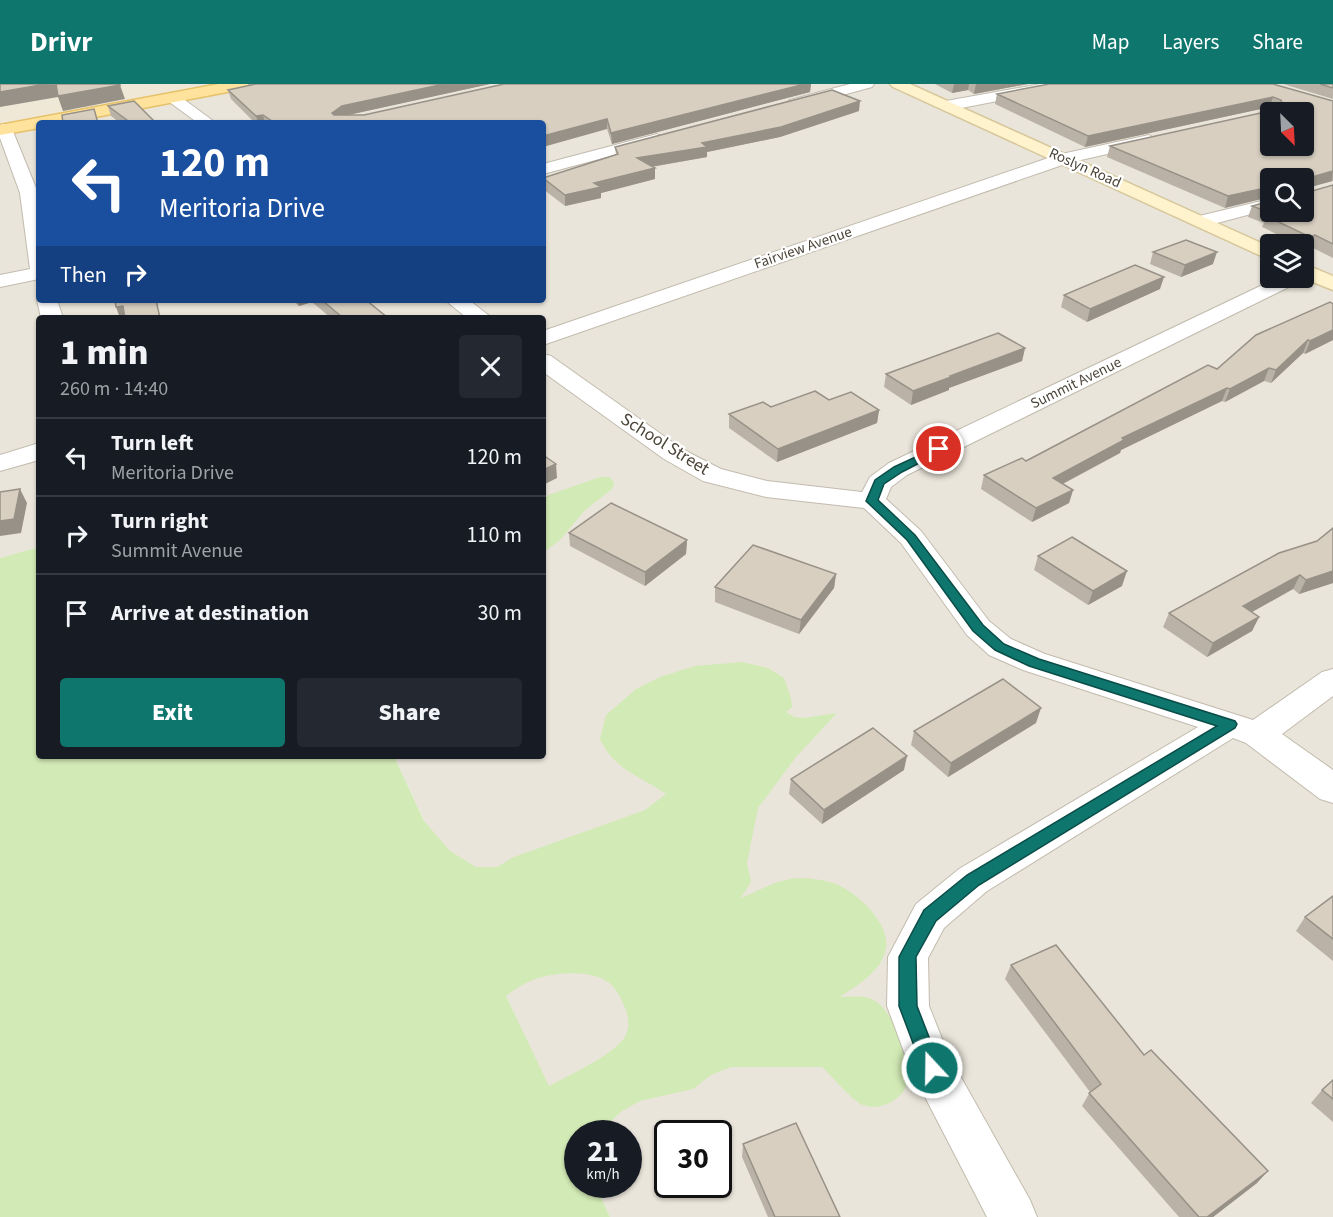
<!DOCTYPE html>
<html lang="en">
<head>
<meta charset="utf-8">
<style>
	body { margin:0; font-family:"Source Sans 3",sans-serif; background:#242831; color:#f1f3f6; height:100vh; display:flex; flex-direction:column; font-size:22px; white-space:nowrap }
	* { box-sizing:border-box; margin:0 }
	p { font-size:20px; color:#9ea1a6 }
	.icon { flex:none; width:33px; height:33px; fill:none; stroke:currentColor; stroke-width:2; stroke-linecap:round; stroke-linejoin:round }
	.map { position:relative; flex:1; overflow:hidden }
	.panel { position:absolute; left:36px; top:231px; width:510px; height:444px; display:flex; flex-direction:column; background:#171b24; border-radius:6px; box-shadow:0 2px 4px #0004 }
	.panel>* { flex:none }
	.guide { position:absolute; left:36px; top:36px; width:510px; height:183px; border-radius:6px; box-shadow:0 2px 4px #0004; background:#1a4fa0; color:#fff; overflow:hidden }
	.needle { width:39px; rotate:156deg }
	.tools { position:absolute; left:1260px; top:18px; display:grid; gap:12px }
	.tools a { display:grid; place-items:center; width:54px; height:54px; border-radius:6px; background:#171b24; box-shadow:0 2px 4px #0004; font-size:30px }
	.speed { position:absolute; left:564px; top:1036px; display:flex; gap:12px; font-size:30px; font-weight:700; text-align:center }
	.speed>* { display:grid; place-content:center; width:78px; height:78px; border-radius:50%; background:#171b24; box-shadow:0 2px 4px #0004; line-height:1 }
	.speed small { font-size:15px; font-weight:400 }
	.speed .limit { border:3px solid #111; border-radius:9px; background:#fff; color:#111 }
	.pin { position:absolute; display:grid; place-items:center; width:51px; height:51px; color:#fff; margin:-26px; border:3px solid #fff; border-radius:50%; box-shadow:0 2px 6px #0007 }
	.me { position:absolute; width:66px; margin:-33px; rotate:339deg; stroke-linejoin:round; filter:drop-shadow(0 0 4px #0008) }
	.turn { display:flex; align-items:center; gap:21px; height:126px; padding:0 24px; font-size:27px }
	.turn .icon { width:78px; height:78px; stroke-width:2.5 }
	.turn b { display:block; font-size:42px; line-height:51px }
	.then { display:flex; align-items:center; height:57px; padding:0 24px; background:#0003; gap:12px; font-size:22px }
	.round { display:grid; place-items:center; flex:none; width:63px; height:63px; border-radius:6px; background:#242831 }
	.overview { display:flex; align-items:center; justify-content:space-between; height:102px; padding:0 24px }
	h1 { font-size:36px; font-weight:800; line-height:45px }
	.button { display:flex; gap:12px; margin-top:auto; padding:12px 24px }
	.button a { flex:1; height:69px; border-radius:6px; background:#0f766e; color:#fff; font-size:24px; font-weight:800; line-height:69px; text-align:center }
	.button a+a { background:#242831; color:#f1f3f6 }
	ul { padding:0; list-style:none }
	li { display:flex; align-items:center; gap:18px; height:78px; padding:0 24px; border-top:2px solid #363941 }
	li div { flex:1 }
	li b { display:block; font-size:22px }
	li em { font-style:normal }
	header { display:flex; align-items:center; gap:36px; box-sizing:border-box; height:84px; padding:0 30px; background:#0f766e; color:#fff }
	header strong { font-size:28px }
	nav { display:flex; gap:33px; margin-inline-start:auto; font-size:21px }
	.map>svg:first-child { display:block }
	.residential { fill:#eae5da; fill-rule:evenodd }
	.education { fill:#efe8d6 }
	.green { fill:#d2eab5; fill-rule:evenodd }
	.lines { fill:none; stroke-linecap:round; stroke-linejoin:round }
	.street-casing { stroke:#c2bbae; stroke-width:2 }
	.secondary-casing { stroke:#d6c79b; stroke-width:3 }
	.primary-casing { stroke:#e6c16a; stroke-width:3 }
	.street { fill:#fff; fill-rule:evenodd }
	.secondary { fill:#fff3cd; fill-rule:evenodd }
	.primary { fill:#ffe39c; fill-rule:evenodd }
	.wall { fill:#bab2a6 }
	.shaded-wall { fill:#979187 }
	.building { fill:#d8cfc1; stroke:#979187; stroke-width:1.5; fill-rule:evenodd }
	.route { fill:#0f766e; stroke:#0a4d48; stroke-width:1.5 }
	.labels { text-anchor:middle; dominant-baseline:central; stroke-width:4.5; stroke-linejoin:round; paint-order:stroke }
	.far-street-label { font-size:15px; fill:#4b4439; stroke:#fff }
	.street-label { font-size:18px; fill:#4b4439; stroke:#fff }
</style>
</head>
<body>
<header>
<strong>Drivr</strong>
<nav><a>Map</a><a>Layers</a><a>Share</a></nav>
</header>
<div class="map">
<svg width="1333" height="1133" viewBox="0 0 1333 1133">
	<rect width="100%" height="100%" fill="#f6f3ec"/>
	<path class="residential" d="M0 0H1333V1133H610L595 1101H628V1050H578L577 1064 394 672H543V234H39V463L0 474ZM1270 28H1304V62H1270ZM39 39H543V216H39ZM1270 94H1304V128H1270ZM1270 160H1304V194H1270ZM668 1050H718V1101H668Z"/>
	<path class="education" d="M0 0H188L206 7 0 46Z"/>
	<path class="green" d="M600 393H610L614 399 612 405 584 427 560 456 543 469V413Z
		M39 463V672H394L424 737 450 767 476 783H497L514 773 645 726 666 710C639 691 615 687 600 655L606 631 636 605 660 593 695 582 742 578 768 584 784 594 791 614 792 623 786 628 794 633 804 634 837 629 796 673 758 724 747 779 751 798 741 814C762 806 778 794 802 794 812 794 829 797 838 801 859 810 890 840 886 864 881 889 858 900 840 913 851 913 861 911 872 915 888 922 909 964 911 981 912 997 903 1013 889 1019 880 1023 873 1024 863 1021 852 1017 832 992 822 983H731L711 991 693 1005 640 1017 622 1027 597 1050H578V1101H595L610 1133H0V474ZM570 889C592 890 610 892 620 913 626 925 631 935 627 948 622 968 567 992 549 1002L506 912C529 895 542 891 570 889Z"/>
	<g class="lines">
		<defs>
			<path id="street" d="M850 0H874L872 3 795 24 787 19 790 16Z
				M1041 0H1072L1065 4 946 27 938 22 946 17Z
				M173 10 178 11 216 39H198L168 17 166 14 168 11Z
				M4 40 12 45 38 109 39 195 0 203V191L30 185 20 109 0 54V41Z
				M657 50 665 55 663 58 543 90V80Z
				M1149 51 1157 56 1155 59 1068 79 543 261V247L1057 71Z
				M1270 115V125L1202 143 1195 141 1193 137 1195 133Z
				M1277 194H1302L1299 198 907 391 891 403 886 415 921 447 989 537 1011 555 1045 570 1253 636 1322 588 1333 585V612L1282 650 1333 686V719L1320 715 1246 659 1233 654 987 807 944 844 928 874 929 922 949 972 1030 1116 1037 1133H987L910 984 887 922 888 873 916 820 959 785 1198 643 1023 586 989 571 967 551 901 459 864 424 766 413 703 397 664 375 543 288V270L551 272 682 365 721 385 767 397 862 408 870 393 889 379Z
				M39 212V216H57L63 234H41L37 216Z
				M445 216H469L492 234H467Z
				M39 359V376L0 387V371Z"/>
			<path id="secondary" d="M890 0H910L1270 163V176L893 3Z
				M1304 180 1333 192V206L1303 194Z"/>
			<path id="primary" d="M219 0H251L243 5 64 39H39V44L0 51V41Z"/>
		</defs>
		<use href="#street" class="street-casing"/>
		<use href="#secondary" class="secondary-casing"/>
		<use href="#primary" class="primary-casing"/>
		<use href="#street" class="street"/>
		<use href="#secondary" class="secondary"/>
		<use href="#primary" class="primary"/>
	</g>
	<path class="wall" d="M248 0H490L347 31H364L504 0H811L810 8 612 60 607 45 543 39H255L231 15 228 6 248 2Z
		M935 0H1028L974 10 968 6 952 9Z
		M1273 0 1333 17V97L1306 104V106L1309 108 1333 101V174L1311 163 1305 164H1304V160H1297L1262 143 1264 139 1248 133 1252 122 1304 128 1270 94 1225 124 1107 73 1110 62 1274 26V25L1270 23 1085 63 995 20 997 10Z
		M1283 0H1333V15Z
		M108 22 156 39H120L111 32Z
		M859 27 780 53 707 68V73L652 83 655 95 601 109V114L565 122 543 105V94L616 71 615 63Z
		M1153 168 1213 180 1181 193 1150 180Z
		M1160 205 1087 238 1061 223 1064 211Z
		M292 216H366L388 234H331L312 218 299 222Z
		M1333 220V256L1305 270 1303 269 1271 299 1264 297 1225 318 1222 317 1121 366 1120 369 1063 400 1073 406 1069 419 1032 438 981 405 984 391 1026 377 1217 285Z
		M1025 264 1022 277 949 304V306L911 321 884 303 886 290Z
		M829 316 879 326 877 339 777 378 729 344V330L771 323Z
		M1333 444V499L1299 510 1293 505 1252 528 1259 533 1252 547 1207 573 1163 543 1169 529 1317 457Z
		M569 449 687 456 686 470 645 502 570 462Z
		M1038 472 1122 502 1088 521 1034 486Z
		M836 490 834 504 799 550 715 518V503Z
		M1036 639 948 693 911 661 914 647Z
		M904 686 822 740 789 710 791 695Z
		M1333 812V877L1296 847 1305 833Z
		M1011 881 1144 971 1257 1099 1213 1133H1179L1082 1022 1090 1008 1005 895Z
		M1333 996V1038L1311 1019 1322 1006Z
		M743 1060 840 1133H768L742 1073Z"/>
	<path class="shaded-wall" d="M46 0 120 1 125 15 63 27 58 13 0 23V8Z
		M444 0H490L344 32 334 39 332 29 342 22Z
		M805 0H811L810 8 612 60 611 49Z
		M954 0H969L968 6 952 9Z
		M976 0H1028L974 10Z
		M1273 13 1270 23 1085 63 1088 52Z
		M860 17 859 27 780 53 707 68V73L638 85 637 74 702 59Z
		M263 31 265 39H258L256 32Z
		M607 35V45L543 63V52Z
		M655 84V95L601 109V114L565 122V111L594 99Z
		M1333 87 1332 97 1304 105 1308 94Z
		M1270 103V113L1225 124 1228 112Z
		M1315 151 1311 163 1305 164 1310 153Z
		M1217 168 1213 180 1181 193 1185 181Z
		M1164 193 1160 205 1087 238 1090 225Z
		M297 216H312V218L299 222Z
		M123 222 127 234H120L116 223Z
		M1333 246V256L1305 270 1310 257Z
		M1308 256 1303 269 1271 299 1276 286Z
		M1025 264 1022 277 949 304V306L911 321 913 307 950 292Z
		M1269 284 1264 297 1225 318 1230 305Z
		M1227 304 1222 317 1121 366 1120 369 1049 407 1053 394 1122 354Z
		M879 326 877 339 777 378 778 365Z
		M556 380 557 394 543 401V386Z
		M20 405 27 419 21 449 0 452V437Z
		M1073 406 1069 419 1032 438 1036 424Z
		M687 456 686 470 645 502V488Z
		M1127 487 1122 502 1088 521 1093 507Z
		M1333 487V499L1299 510 1306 496Z
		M836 490 834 504 799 550 801 536Z
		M1300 491 1293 505 1236 537 1243 522Z
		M1259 533 1252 547 1207 573 1213 559Z
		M1041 624 1036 639 948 693 951 679Z
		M907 672 904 686 822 740 824 726Z
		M1268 1087 1257 1099 1213 1133H1207Z"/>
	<path class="building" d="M0 0H46L0 8Z
		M56 0H119L120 1 58 12Z
		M256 0H444L342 22 332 29 334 31H364L504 0H805L611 49 607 35 543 52V39H275L263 31 256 32 228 6Z
		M1049 0H1273L1333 17V87L1308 94 1306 106 1309 108 1333 101V160L1315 151 1310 153 1266 132 1274 130 1252 122 1270 117V128H1304V94H1270V103L1228 112 1110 62 1274 26 1276 20 1282 19 1281 16 1273 13 1088 52 997 10ZM1270 28H1304V62H1270Z
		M1320 0H1333V4Z
		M832 6 860 17 781 43 702 59 707 63 637 74 655 84 594 99 601 103 565 111 543 94 618 70 615 63Z
		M134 17 156 39H131L108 22Z
		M94 25 98 39H63L62 31Z
		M1186 156 1217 168 1185 181 1153 168Z
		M1135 181 1164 193 1090 225 1064 211Z
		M115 216H156L160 234H125L123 222 116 223Z
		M322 216H366L388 234H343Z
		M1330 218 1333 220V246L1310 257 1308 256 1276 286 1269 284 1230 305 1227 304 1122 354 1124 356 1053 394 1073 406 1036 424 984 391 1022 374 1026 377 1208 281 1217 285 1256 251Z
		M998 249 1025 264 950 292 951 293 913 307 886 290Z
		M815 307 829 316 851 308 879 326 778 365 729 330 763 318 771 323Z
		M543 371 556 380 543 386Z
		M20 405 14 435 0 437V408Z
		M611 419 687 456 645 488 569 449Z
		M1333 444V487L1306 496 1300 491 1243 522 1259 533 1213 559 1169 529 1279 469 1317 457Z
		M1072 453 1127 487 1093 507 1038 472Z
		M753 461 836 490 801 536 715 503Z
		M1003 595 1041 624 951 679 914 647Z
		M873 644 907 672 824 726 791 695Z
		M1333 812V855L1305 833Z
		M1056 861 1144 971 1151 966 1268 1087 1207 1133H1199L1089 1009 1101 1000 1011 881Z
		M1333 996V1015L1322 1006Z
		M796 1039 840 1133H775L743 1060Z"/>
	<path class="route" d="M939 362 945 365 943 367 902 388 884 400 878 416 915 451 983 541 1004 560 1039 575 1235 637 1237 640 1235 644 979 801 936 837 916 873 917 922 941 984 938 991 932 994 925 991 899 922V873L924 826 967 791 1217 642 1029 582 995 566 973 547 907 456 866 417 875 396 894 383Z"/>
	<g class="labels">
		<g class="far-street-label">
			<text transform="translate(1085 84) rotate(24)">Roslyn Road</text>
			<text transform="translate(803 164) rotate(-19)">Fairview Avenue</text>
			<text transform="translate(1076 299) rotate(-26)">Summit Avenue</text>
		</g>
		<g class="street-label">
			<text transform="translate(665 360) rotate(32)">School Street</text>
		</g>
	</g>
</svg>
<div class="tools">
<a><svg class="needle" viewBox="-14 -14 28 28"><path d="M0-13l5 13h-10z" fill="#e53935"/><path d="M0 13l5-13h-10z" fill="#9ea1a6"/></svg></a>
<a><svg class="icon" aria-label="search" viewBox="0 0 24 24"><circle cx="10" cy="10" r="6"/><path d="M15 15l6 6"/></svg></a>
<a><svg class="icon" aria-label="layers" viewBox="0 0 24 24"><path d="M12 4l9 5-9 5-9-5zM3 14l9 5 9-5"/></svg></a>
</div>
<div class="speed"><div>21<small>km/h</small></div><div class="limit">30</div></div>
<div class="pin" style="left:939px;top:365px;background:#d93025"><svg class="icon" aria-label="arrive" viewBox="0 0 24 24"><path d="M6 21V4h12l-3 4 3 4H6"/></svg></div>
<svg class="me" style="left:932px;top:984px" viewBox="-20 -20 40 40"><circle r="17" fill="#0f766e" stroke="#fff" stroke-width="3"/><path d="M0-11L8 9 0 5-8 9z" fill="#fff"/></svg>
<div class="guide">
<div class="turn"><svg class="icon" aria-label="left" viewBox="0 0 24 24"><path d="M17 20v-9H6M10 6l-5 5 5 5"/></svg><div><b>120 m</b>Meritoria Drive</div></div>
<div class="then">Then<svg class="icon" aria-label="right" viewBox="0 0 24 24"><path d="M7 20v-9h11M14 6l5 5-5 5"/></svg></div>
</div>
<section class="panel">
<div class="overview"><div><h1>1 min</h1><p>260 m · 14:40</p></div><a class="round"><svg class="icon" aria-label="close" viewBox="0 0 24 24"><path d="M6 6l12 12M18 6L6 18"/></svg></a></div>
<ul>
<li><svg class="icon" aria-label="left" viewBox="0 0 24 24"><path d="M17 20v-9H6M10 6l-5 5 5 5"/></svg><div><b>Turn left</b><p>Meritoria Drive</p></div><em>120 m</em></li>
<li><svg class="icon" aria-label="right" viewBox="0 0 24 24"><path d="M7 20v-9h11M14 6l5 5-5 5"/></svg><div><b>Turn right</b><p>Summit Avenue</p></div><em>110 m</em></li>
<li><svg class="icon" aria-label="arrive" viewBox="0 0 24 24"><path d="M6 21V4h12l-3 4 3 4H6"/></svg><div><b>Arrive at destination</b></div><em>30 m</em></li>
</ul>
<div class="button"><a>Exit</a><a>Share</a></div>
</section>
</div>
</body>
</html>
